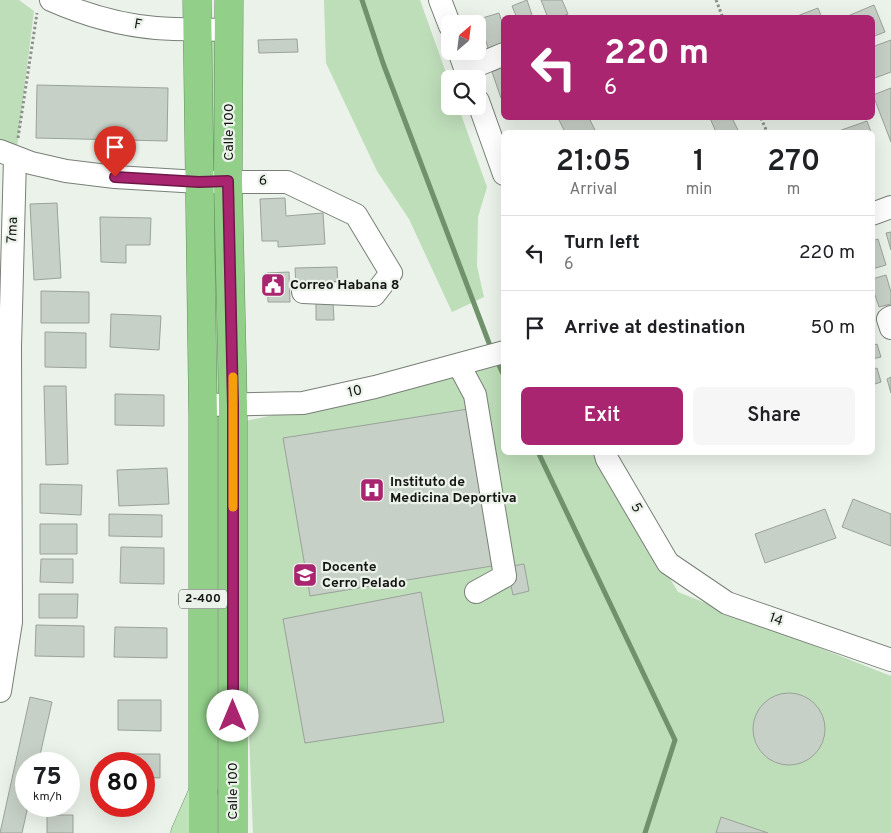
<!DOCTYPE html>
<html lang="en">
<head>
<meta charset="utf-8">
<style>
	body { margin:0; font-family:Overpass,sans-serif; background:#f6f6f6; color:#202124; height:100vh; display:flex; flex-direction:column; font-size:19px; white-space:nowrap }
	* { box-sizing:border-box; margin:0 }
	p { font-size:16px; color:#757577 }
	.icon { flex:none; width:28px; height:28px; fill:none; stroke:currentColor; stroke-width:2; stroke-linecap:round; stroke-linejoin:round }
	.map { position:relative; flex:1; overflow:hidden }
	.panel { position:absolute; left:501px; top:130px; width:374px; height:325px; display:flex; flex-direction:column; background:#fff; border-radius:8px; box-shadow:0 5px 20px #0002 }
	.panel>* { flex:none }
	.guide { position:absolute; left:501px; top:15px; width:374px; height:105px; border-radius:8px; box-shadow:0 5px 20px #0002; background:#a9256f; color:#fff; overflow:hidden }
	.needle { width:32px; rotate:28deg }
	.controls { position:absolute; left:441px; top:15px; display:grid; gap:10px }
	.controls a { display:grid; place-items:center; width:45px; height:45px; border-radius:8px; background:#fff; box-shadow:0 5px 20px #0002; font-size:25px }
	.speed { position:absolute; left:15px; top:752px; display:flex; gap:10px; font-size:25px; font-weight:700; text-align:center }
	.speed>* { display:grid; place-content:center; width:65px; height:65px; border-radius:50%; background:#fff; box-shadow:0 5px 20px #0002; line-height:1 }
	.speed small { font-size:12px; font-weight:400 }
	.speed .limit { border:8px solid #d22; background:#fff; color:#111 }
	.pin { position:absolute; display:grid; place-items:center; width:42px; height:42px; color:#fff; margin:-51px -21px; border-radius:50% 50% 50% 0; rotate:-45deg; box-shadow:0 0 5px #0007 }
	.pin .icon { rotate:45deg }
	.me { position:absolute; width:55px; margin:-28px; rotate:0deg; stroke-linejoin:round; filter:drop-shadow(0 0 4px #0008) }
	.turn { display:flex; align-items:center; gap:18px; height:105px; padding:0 20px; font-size:22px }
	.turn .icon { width:65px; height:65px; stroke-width:2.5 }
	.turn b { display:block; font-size:35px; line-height:42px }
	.eta { display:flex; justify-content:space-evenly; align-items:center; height:85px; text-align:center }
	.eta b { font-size:30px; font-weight:600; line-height:35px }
	.primary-button { display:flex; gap:10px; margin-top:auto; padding:10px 20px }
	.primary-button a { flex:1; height:58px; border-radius:8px; background:#a9256f; color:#fff; font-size:20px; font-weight:600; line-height:58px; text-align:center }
	.primary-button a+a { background:#f6f6f6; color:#202124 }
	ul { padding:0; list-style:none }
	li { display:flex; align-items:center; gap:15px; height:75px; padding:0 20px; border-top:1px solid #e0e0e0 }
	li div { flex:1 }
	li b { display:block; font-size:19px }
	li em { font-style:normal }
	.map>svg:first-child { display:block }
	.green { fill:#beddb9 }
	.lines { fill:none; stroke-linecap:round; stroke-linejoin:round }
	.stream { stroke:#6f926b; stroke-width:5 }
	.building { fill:#c7d0c6; stroke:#9aa299 }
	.minor-casing { stroke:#788077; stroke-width:24 }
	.major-casing { stroke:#668f60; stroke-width:29 }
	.highway-casing { stroke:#668f60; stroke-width:29 }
	.path { stroke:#8c918b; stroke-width:3; stroke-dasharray:2.5 2.5; stroke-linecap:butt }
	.minor { stroke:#fff; stroke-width:22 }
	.major { stroke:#bee3b9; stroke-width:28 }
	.highway { stroke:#92d08a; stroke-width:28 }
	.route-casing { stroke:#6e1848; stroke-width:12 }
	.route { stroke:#a9256f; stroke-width:9 }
	.slow { stroke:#f59e0b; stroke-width:9 }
	.labels { text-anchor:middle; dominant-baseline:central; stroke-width:4.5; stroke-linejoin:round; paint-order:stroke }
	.shield { fill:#eaf2e9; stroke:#545752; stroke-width:1 }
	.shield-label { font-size:12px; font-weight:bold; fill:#131512 }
	.street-label { font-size:14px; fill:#131512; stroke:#eaf2e9 }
	.poi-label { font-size:14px; font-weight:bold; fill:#131512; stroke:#eaf2e9; text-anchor:start }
</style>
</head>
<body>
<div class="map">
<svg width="891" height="833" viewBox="0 0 891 833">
	<rect width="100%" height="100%" fill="#eaf2e9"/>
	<path class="green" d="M0 0H19L34 11 17 148 0 139Z
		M324 0H420L450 84V106H458L487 187 478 217 477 266 484 297 452 312 409 219 377 171 326 63Z
		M207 36H220L219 175H209Z
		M209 188H219L221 399 212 398Z
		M504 365V452L595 453 678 592 891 676V833H253L244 609 246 421Z
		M213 411H221L223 833H213Z"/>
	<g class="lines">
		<path class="stream" d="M362 0 383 63 492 351
			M497 361 504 376
			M538 452 675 740 645 833"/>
	</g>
	<path class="building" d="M527 0 533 18H517L512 6Z
		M541 0H562L568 14 558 18H548Z
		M874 5 885 32 872 37V18H843Z
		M818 8 822 18H792Z
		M499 13 504 28V43L488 48 479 19Z
		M297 39 298 52 259 53 258 40Z
		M891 40V72L872 79V47Z
		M504 67V97L501 98 492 72Z
		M37 85 168 88 167 141 36 138Z
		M891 88V142L873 95Z
		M558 118H589L596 132H565Z
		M710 118H732L739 132H716Z
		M867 121 871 132H836Z
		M285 198 286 216 323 213 325 244 278 247V241H262L260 199Z
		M57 203 61 278 34 280 30 204Z
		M100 217 151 218 150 245H126V263L101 262Z
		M891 232V250L886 233Z
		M878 239 886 265 872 269V241Z
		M337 267 338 286 296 288 295 268Z
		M289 272 290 302H268L267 273Z
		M886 275 891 292V304L879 307 872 286V279Z
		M41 291 89 292V323H41Z
		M316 302H333L334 320H316Z
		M111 314 161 316 159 350 110 347Z
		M45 332 86 333V368L45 367Z
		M877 344 881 357 872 359V346Z
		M877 368 881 382 872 385V369Z
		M891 377V393L887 379Z
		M44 386H66L68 464 46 465Z
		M115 394 164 395V426L115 425Z
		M468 409 498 565 310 596 283 438Z
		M167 468 169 504 119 506 117 470Z
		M40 484 82 485 81 515 40 513Z
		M853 499 891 514V546L842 527Z
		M825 509 836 538 765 563 755 534Z
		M109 514 162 515V537L109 536Z
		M40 524H77V554H40Z
		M121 547 164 548V584L120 583Z
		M41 559H73V583L40 582Z
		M524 564 529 591 513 595 507 567Z
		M421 592 444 722 305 743 283 619Z
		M39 594H78L77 618H39Z
		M36 625 84 626V657L35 656Z
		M115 627 167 628V658L114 657Z
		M753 729a36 36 0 1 1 72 0a36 36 0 1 1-72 0Z
		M30 697 52 702 38 764H26V806H28L22 833H0Z
		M118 700H161V731L118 730Z
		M118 754H160V778L144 777V764H117Z
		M47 815H73V833H47Z
		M721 817 768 833H716Z"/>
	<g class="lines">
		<defs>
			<path id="minor" d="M51 0C83 14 120 25 156 28 180 30 205 29 229 30
				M440 0 450 26
				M459 51 469 79
				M466 70 504 54
				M478 101 504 174
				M0 151 31 163 66 171 115 177 199 182H287L356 215 391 273 374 295 303 292
				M872 214 891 207
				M891 317 888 319 891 328
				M459 365 475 395 505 576 476 592
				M203 405 303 403 375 387 504 352
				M605 452 607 459 668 563 727 603 891 660
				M0 691 11 622 10 347 15 158"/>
			<path id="major" d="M185 833 203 792"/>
			<path id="highway" d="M197 0 203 417V833
				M229 0 228 181 233 405V833"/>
		</defs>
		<use href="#minor" class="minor-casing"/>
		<use href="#major" class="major-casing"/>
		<use href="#highway" class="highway-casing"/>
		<path class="path" d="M716 0 723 18
			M761 118 767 132
			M18 138 37 13"/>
		<use href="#minor" class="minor"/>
		<use href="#major" class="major"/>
		<use href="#highway" class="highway"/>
	</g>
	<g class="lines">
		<defs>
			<path id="route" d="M115 177 199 182 228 181 233 405V716"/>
		</defs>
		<use href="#route" class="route-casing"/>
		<use href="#route" class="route"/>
		<path class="slow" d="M233 377V507"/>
	</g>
	<defs>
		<symbol id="civic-square" viewBox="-11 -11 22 22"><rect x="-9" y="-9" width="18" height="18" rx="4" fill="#a9256f" stroke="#eaf2e9"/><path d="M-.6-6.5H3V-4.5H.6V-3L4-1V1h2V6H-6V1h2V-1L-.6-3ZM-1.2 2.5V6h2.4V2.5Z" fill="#fff"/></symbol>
		<symbol id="hospital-square" viewBox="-11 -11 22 22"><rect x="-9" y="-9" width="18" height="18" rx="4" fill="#a9256f" stroke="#eaf2e9"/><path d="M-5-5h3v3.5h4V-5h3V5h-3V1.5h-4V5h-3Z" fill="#fff"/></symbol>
		<symbol id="school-square" viewBox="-11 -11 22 22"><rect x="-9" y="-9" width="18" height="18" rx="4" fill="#a9256f" stroke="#eaf2e9"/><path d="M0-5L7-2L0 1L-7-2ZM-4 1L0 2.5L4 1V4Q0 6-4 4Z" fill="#fff"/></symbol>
	</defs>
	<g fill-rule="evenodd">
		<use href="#civic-square" x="259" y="271" width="28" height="28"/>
		<use href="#hospital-square" x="358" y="476" width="28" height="28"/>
		<use href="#school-square" x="291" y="561" width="28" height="28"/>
	</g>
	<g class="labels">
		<rect class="shield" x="179" y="589.5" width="48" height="19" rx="4"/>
		<g class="shield-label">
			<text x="203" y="599">2-400</text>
		</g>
		<g class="street-label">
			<text transform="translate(138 25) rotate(10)">F</text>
			<text transform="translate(229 132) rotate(-90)">Calle 100</text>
			<text transform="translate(263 181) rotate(1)">6</text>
			<text transform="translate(13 230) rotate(-88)">7ma</text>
			<text transform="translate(355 392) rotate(-12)">10</text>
			<text transform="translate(636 508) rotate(60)">5</text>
			<text transform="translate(776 620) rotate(19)">14</text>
			<text transform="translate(233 791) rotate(-90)">Calle 100</text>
		</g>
		<g class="poi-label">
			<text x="290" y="285">Correo Habana 8</text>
			<text x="390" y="482">Instituto de<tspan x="390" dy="16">Medicina Deportiva</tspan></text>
			<text x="322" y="567">Docente<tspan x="322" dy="16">Cerro Pelado</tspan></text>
		</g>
	</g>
</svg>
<div class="controls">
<a><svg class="needle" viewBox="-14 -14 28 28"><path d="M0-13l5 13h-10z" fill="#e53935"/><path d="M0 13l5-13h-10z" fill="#757577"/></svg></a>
<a><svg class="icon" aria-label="search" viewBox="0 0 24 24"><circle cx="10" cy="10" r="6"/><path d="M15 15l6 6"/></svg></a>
</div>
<div class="speed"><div>75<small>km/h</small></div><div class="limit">80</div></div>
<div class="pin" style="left:115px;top:177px;background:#d93025"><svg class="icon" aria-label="arrive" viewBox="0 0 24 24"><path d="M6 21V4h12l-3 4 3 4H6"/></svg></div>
<svg class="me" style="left:233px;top:716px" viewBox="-20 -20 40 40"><circle r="19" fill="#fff"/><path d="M0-13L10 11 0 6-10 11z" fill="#a9256f"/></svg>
<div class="guide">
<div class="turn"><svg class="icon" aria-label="left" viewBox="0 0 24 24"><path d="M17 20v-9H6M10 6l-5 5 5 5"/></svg><div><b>220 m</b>6</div></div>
</div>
<section class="panel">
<div class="eta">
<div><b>21:05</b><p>Arrival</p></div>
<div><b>1</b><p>min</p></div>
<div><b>270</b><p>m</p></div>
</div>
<ul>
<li><svg class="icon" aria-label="left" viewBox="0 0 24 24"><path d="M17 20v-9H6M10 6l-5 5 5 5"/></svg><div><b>Turn left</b><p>6</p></div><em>220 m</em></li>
<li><svg class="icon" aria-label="arrive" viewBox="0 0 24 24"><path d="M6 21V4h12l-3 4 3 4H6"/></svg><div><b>Arrive at destination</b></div><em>50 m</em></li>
</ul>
<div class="primary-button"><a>Exit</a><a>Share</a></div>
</section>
</div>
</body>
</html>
